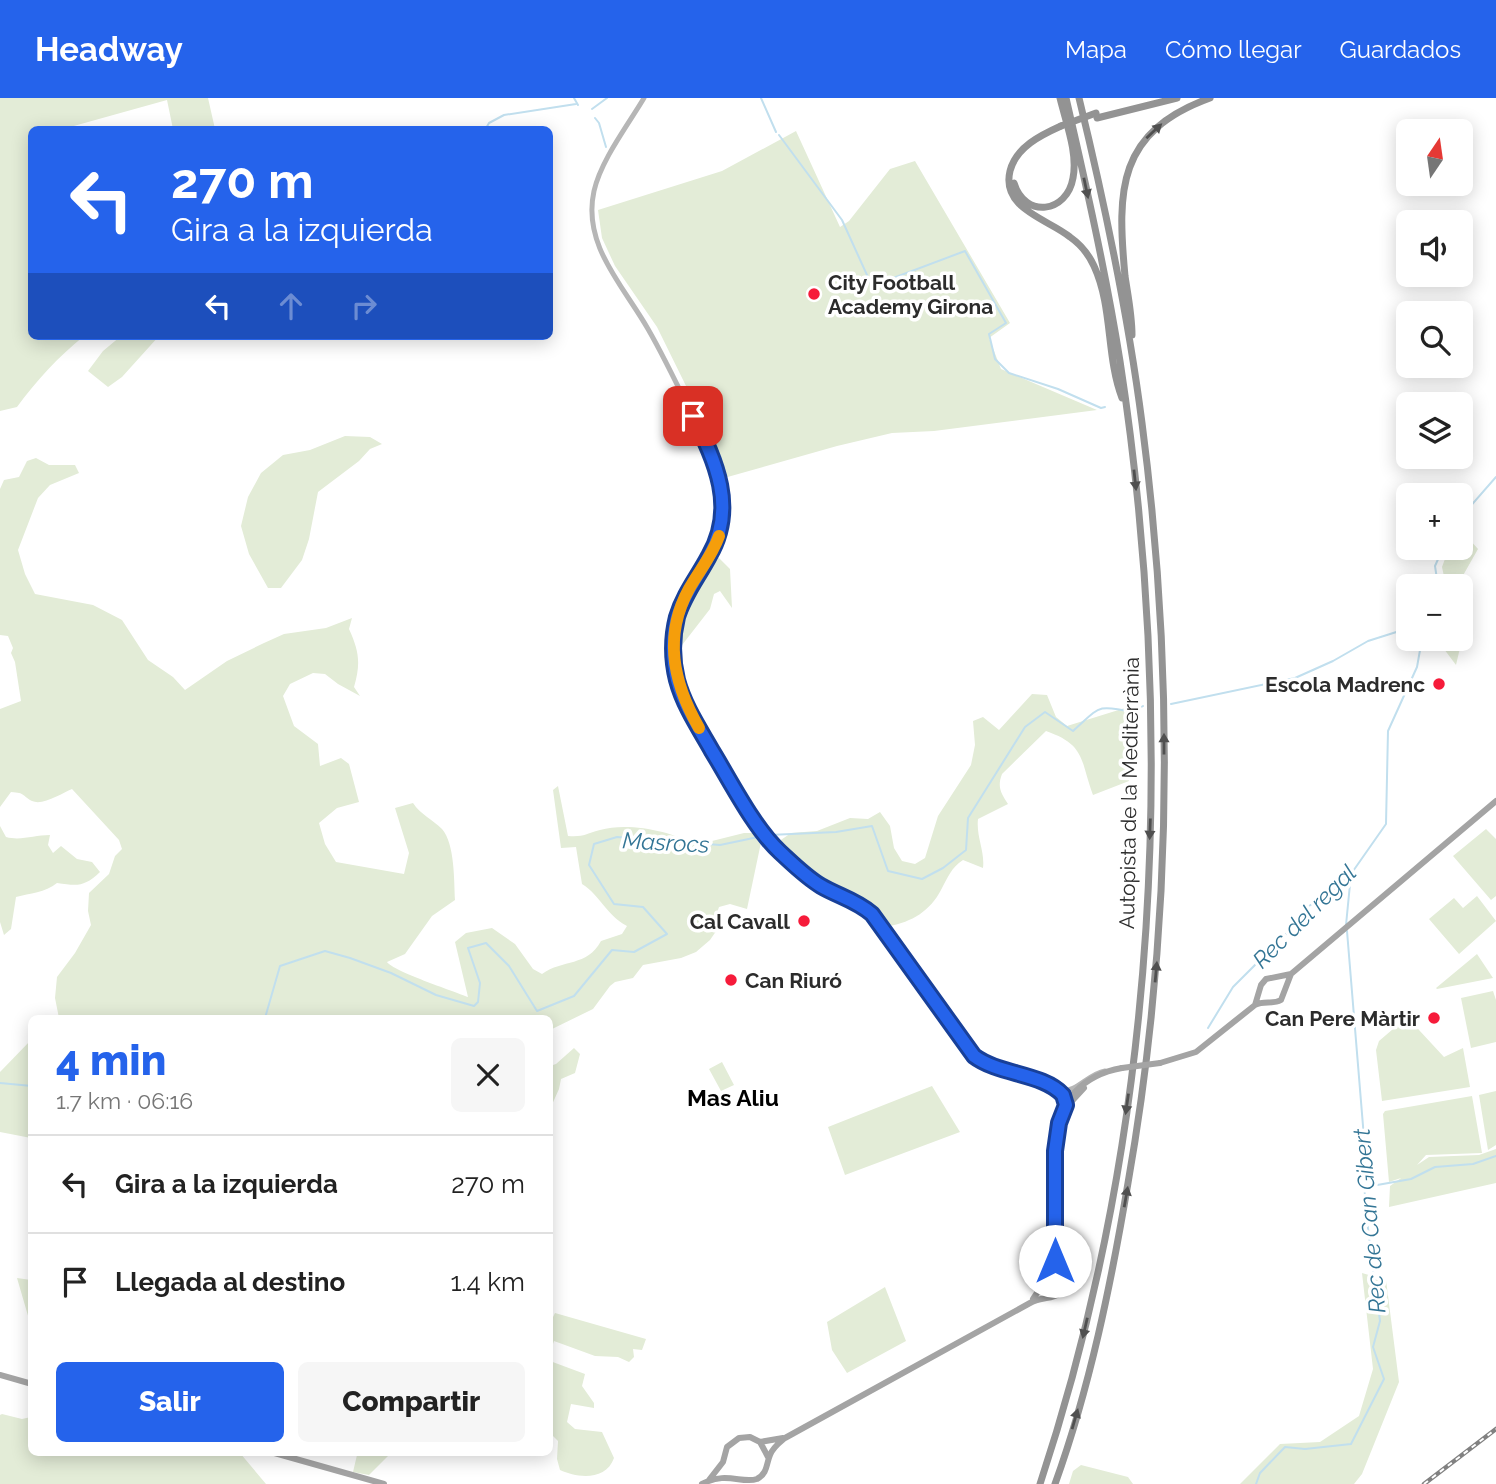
<!DOCTYPE html>
<html lang="es">
<head>
<meta charset="utf-8">
<style>
	body { margin:0; font-family:Raleway,sans-serif; background:#f6f6f6; color:#222; height:100vh; display:flex; flex-direction:column; font-size:26px; white-space:nowrap }
	* { box-sizing:border-box; margin:0 }
	p { font-size:23px; color:#767676 }
	.icon { flex:none; width:38px; height:38px; fill:none; stroke:currentColor; stroke-width:2; stroke-linecap:round; stroke-linejoin:round }
	.map { position:relative; flex:1; overflow:hidden }
	.side { position:absolute; left:28px; top:917px; width:525px; height:441px; display:flex; flex-direction:column; background:#fff; border-radius:10px; box-shadow:0 4px 18px #0003 }
	.side>* { flex:none }
	.top-card { position:absolute; left:28px; top:28px; width:525px; height:214px; border-radius:10px; box-shadow:0 4px 18px #0003; background:#2563eb; color:#fff; overflow:hidden }
	.needle { width:46px; rotate:13deg }
	.buttons { position:absolute; left:1396px; top:21px; display:grid; gap:14px }
	.buttons a { display:grid; place-items:center; width:77px; height:77px; border-radius:10px; background:#fff; box-shadow:0 4px 18px #0003; font-size:35px }
	.pin { position:absolute; display:grid; place-items:center; width:60px; height:60px; color:#fff; margin:-30px; border-radius:14px; box-shadow:0 4px 10px #0006 }
	.me { position:absolute; width:77px; margin:-38px; rotate:0deg; stroke-linejoin:round; filter:drop-shadow(0 0 5px #0008) }
	.turn { display:flex; align-items:center; gap:24px; height:147px; padding:0 28px; font-size:32px }
	.turn .icon { width:91px; height:91px; stroke-width:2.5 }
	.turn b { display:block; font-size:49px; line-height:60px }
	.lanes { display:flex; align-items:center; height:66px; padding:0 28px; background:#0003; justify-content:center; gap:35px; direction:ltr }
	.lanes .off { opacity:.35 }
	.round { display:grid; place-items:center; flex:none; width:74px; height:74px; border-radius:10px; background:#f6f6f6 }
	.summary { display:flex; align-items:center; justify-content:space-between; height:119px; padding:0 28px }
	h1 { font-size:42px; font-weight:800; line-height:52px; color:#2563eb }
	.button { display:flex; gap:14px; margin-top:auto; padding:14px 28px }
	.button a { flex:1; height:80px; border-radius:10px; background:#2563eb; color:#fff; font-size:28px; font-weight:800; line-height:80px; text-align:center }
	.button a+a { background:#f6f6f6; color:#222 }
	ul { padding:0; list-style:none }
	li { display:flex; align-items:center; gap:21px; height:98px; padding:0 28px; border-top:2px solid #e0e0e0 }
	li div { flex:1 }
	li b { display:block; font-size:26px }
	li em { font-style:normal }
	header { display:flex; align-items:center; gap:42px; box-sizing:border-box; height:98px; padding:0 35px; background:#2563eb; color:#fff }
	header strong { font-size:33px }
	nav { display:flex; gap:38px; margin-inline-start:auto; font-size:24px }
	.map>svg:first-child { display:block }
	.green { fill:#e3ecd7 }
	.lines { fill:none; stroke-linecap:round; stroke-linejoin:round }
	.stream { stroke:#c1dfee; stroke-width:2 }
	.secondary { stroke:#b6b6b6; stroke-width:5 }
	.primary { stroke:#a4a4a4; stroke-width:6 }
	.highway { stroke:#939393; stroke-width:7 }
	.rail-casing { stroke:#818181; stroke-width:4.5 }
	.rail { stroke:#fff; stroke-width:2; stroke-dasharray:5; stroke-linecap:butt }
	.primary-bridge { stroke:#a4a4a4; stroke-width:6 }
	.highway-bridge { stroke:#939393; stroke-width:7 }
	.oneway { fill:#505050 }
	.route-casing { stroke:#184099; stroke-width:18 }
	.route { stroke:#2563eb; stroke-width:12 }
	.slow { stroke:#f59e0b; stroke-width:12 }
	.poi-dot { fill:#f61b3a; stroke:#fff; stroke-width:2.5 }
	.labels { text-anchor:middle; dominant-baseline:central; stroke-width:7; stroke-linejoin:round; paint-order:stroke }
	.poi-label { font-size:21px; font-weight:bold; fill:#2c2c2c; stroke:#fff; text-anchor:end }
	.street-label { font-size:21px; fill:#2c2c2c; stroke:#fff }
	.water-label { font-size:23px; font-style:italic; fill:#337595; stroke:#fff }
	.neighbourhood-label { font-size:23px; font-weight:bold; fill:#000; stroke:#fff }
</style>
</head>
<body>
<header>
<strong>Headway</strong>
<nav><a>Mapa</a><a>Cómo llegar</a><a>Guardados</a></nav>
</header>
<div class="map">
<svg width="1496" height="1386" viewBox="0 0 1496 1386">
	<rect width="100%" height="100%" fill="#fff"/>
	<path class="green" d="M0 0H208L215 31H173L167 2 63 31 32 32V238H84C58 259 37 282 17 309L0 313Z
		M796 33 840 129 849 123 890 71 915 63 1010 225 989 240 1001 271 1097 312 934 333 892 335 837 348 724 380 718 353 657 229 615 168 602 140 598 112 722 73Z
		M121 238H159L122 279 108 289 88 273 103 253Z
		M345 338 370 339 382 346 370 351 359 363 318 394 309 441 302 462 281 490H268L249 456 241 428 248 399 261 375 283 357 310 352Z
		M36 360 49 367H75L79 375 50 387 38 400 18 452 25 476 35 496 93 507 122 522 148 562 173 579 185 592 227 563 264 545 284 536 326 530 352 520 349 531C359 553 361 565 354 589L360 598 338 586 325 576 313 575 290 586 283 598 294 628 318 646 320 668 341 660 349 666 359 704 337 710 319 725 325 746 336 764 404 776 409 755 395 710 413 705C421 717 432 721 442 731 455 746 454 783 455 802L432 818 405 856 387 864C393 873 453 893 468 899L455 844 466 835 492 830 515 846 533 871 542 876C563 861 587 869 601 843L622 836 627 828C605 816 601 798 582 786L576 749 561 750 553 692 558 688 568 738C585 739 584 736 600 732 628 724 671 733 696 747L744 735H763L747 811 730 806 719 809 716 818 721 826 710 842 696 854 681 860 643 867 633 880 615 884 610 888 593 911 550 932V920H59L55 900 57 879 75 855 91 827 88 813 89 795 109 776 115 758 122 751 119 742 72 691C62 695 43 708 32 703 21 697 26 695 11 694L0 709V611L21 603 15 564 11 555 13 550 8 538 0 537V391L4 382 19 379 27 363Z
		M1461 432 1478 451 1457 488H1446L1442 469 1449 450H1461Z
		M715 456 730 471 732 510 720 493 714 496 710 511 679 551C681 515 697 487 715 456Z
		M1461 536 1463 537 1456 567 1444 551 1448 541H1461Z
		M1032 596 1047 597 1056 619 1067 628 1125 610 1129 683 1093 697C1080 662 1086 647 1046 633L1002 676C997 689 1001 695 1008 706L978 721C976 739 985 753 983 770L963 762C951 770 948 779 941 792 930 813 912 824 889 828 883 821 877 813 870 808 844 789 795 771 778 744L791 735 817 733 850 720 868 721 880 714 890 728 894 750 902 763 915 766 925 760 938 718 971 667 975 647 973 623 983 619 999 632Z
		M0 728 6 739C21 743 34 737 50 737L48 747 53 755 61 748 77 761 92 764 100 774C84 789 78 788 57 785 45 795 30 795 16 799L11 831 4 837 0 824Z
		M1486 731 1496 741V798L1491 802 1453 758Z
		M1477 798 1496 823 1459 856 1429 821 1454 800 1463 810Z
		M1477 856 1493 880 1437 891 1436 890Z
		M1493 893 1496 902V944L1471 950 1461 900Z
		M1407 919 1444 959 1463 950 1470 989 1382 1003 1376 952 1379 943Z
		M31 942V1040L0 1034V974Z
		M574 950 580 956 575 975 561 981 559 991 550 1011V968L556 966Z
		M722 964 734 987 721 993 709 971Z
		M932 988 960 1034 845 1077 828 1029Z
		M1496 993V1047L1488 1052 1479 997Z
		M1472 998 1482 1055 1426 1057 1417 1067 1429 1059 1479 1057 1496 1051V1085L1389 1109 1390 1088 1401 1080 1389 1084 1383 1016 1385 1013Z
		M1362 1175 1386 1182 1399 1284 1362 1376 1354 1386H1240L1280 1346 1320 1344 1359 1318 1373 1271Z
		M17 1180 31 1182V1228Z
		M885 1189 906 1243 847 1275 832 1252 827 1224Z
		M555 1215 646 1241 642 1252 633 1251 634 1259 629 1264 618 1259 595 1258 554 1243 550 1255V1225Z
		M550 1263 585 1276 582 1288 594 1305V1310L571 1306 567 1324 575 1331 602 1334 614 1360C606 1383 577 1380 560 1372L557 1361 558 1343 550 1335Z
		M2 1316 22 1321 31 1319 32 1354 240 1355 266 1386H0V1317Z
		M346 1355H389L388 1358 369 1377 353 1374 357 1357Z
		M1081 1367 1128 1379 1133 1386H1069L1073 1373Z"/>
	<g class="lines">
		<path class="stream" d="M574 0 578 7
			M761 0 776 34
			M592 11 607 0
			M595 20 599 25 606 49
			M485 32 489 25 504 17 576 6
			M779 37 842 122 872 188 965 153 1006 225 989 236 995 261 1009 275 1058 291 1101 310 1105 309
			M1461 419 1496 379
			M1438 488 1435 468 1443 450
			M1171 606 1295 580 1333 563 1368 543 1409 530
			M769 737 836 734 872 728 888 773 922 781 943 770 966 752 968 720 1025 629 1045 614 1073 633C1100 609 1096 606 1133 614L1143 608
			M1346 827 1351 776
			M265 920 280 868 325 853 350 860 391 875 436 897 474 908 478 904 480 885 468 850 486 845 509 868 537 913 574 898 612 852 634 854 667 836 643 809 614 806 589 767 594 746 617 739 720 747 763 738
			M1208 930 1233 889 1289 833 1309 808 1328 796 1351 776 1386 726 1388 633 1417 569 1422 541
			M0 985 32 988
			M1366 1089 1411 1081 1435 1069 1473 1066 1496 1058
			M1256 1386 1260 1375 1285 1349 1305 1351 1351 1346 1384 1281 1373 1249 1380 1223 1365 1107 1364 1040 1347 833"/>
		<path class="secondary" d="M644 0C628 27 601 62 594 93 582 147 623 187 648 231 663 257 676 284 689 311 700 331 711 351 718 373 726 403 725 433 709 460 700 475 688 489 682 505 673 528 671 554 676 578 684 615 752 729 780 755 793 766 807 779 821 788 838 798 856 803 872 816L974 958 997 970 1060 993 1066 1006
			M1061 993C1077 994 1088 976 1105 973
			M1053 1032 1062 1005 1058 995"/>
		<path class="primary" d="M1255 907 1261 887 1266 881 1291 876 1496 703
			M1160 965 1196 954 1255 907C1264 902 1272 907 1281 902L1291 876
			M1061 1028 1072 1003 1084 990
			M1033 1201 1054 1169
			M0 1277 32 1286
			M760 1344 783 1340
			M271 1354 384 1386
			M709 1382 723 1364 727 1349 739 1340 750 1339 760 1344 768 1359
			M702 1386C726 1373 742 1386 757 1381 768 1375 766 1366 770 1357 773 1349 779 1345 785 1340L1030 1205C1041 1199 1052 1201 1059 1196L1061 1187 1054 1168V1043C1059 1003 1082 977 1122 970"/>
		<path class="highway" d="M1097 20 1177 0
			M1061 28C1041 37 1016 49 1010 73 1001 111 1048 121 1070 139 1080 146 1089 157 1094 168 1113 209 1106 258 1122 300
			M1014 85C1025 121 1067 115 1073 80 1078 55 1066 25 1060 0
			M1132 237C1132 217 1128 198 1125 178 1117 92 1117 34 1210 0
			M1040 1386C1159 1027 1177 636 1120 263 1106 175 1086 87 1066 0
			M1055 1386C1090 1289 1111 1186 1128 1085 1172 834 1175 578 1142 325 1128 216 1105 107 1079 0"/>
		<defs>
			<path id="rail" d="M1424 1386 1496 1331"/>
		</defs>
		<use href="#rail" class="rail-casing"/>
		<use href="#rail" class="rail"/>
		<path class="primary-bridge" d="M1122 970 1160 965"/>
		<path class="highway-bridge" d="M1061 28 1096 15"/>
	</g>
	<defs><path id="oneway-solid" d="M-6-.8H1V-3.2L6.5 0L1 3.2V.8H-6Z" transform="scale(1.75)"/></defs>
	<g class="oneway">
		<use href="#oneway-solid" transform="translate(1154 33) rotate(-43)"/>
		<use href="#oneway-solid" transform="translate(1086 90) rotate(78)"/>
		<use href="#oneway-solid" transform="translate(1135 382) rotate(84)"/>
		<use href="#oneway-solid" transform="translate(1164 646) rotate(-90)"/>
		<use href="#oneway-solid" transform="translate(1150 731) rotate(92)"/>
		<use href="#oneway-solid" transform="translate(1156 874) rotate(-85)"/>
		<use href="#oneway-solid" transform="translate(1127 1006) rotate(98)"/>
		<use href="#oneway-solid" transform="translate(1126 1099) rotate(-80)"/>
		<use href="#oneway-solid" transform="translate(1085 1230) rotate(103)"/>
		<use href="#oneway-solid" transform="translate(1075 1321) rotate(-74)"/>
	</g>
	<g class="lines">
		<defs>
			<path id="route" d="M693 318C716 364 737 410 709 458 698 479 684 496 677 519 672 539 672 562 677 582 684 608 699 630 712 653 731 684 754 730 780 754 793 766 806 779 821 788 838 798 856 802 872 816L974 958C999 977 1043 975 1063 997L1066 1007 1059 1025 1055 1053V1163"/>
		</defs>
		<use href="#route" class="route-casing"/>
		<use href="#route" class="route"/>
		<path class="slow" d="M699 630C673 585 663 538 689 491 699 473 712 458 719 438"/>
	</g>
	<g class="poi-dot">
		<circle cx="814" cy="196" r="7"/>
		<circle cx="1439" cy="586" r="7"/>
		<circle cx="804" cy="823" r="7"/>
		<circle cx="731" cy="882" r="7"/>
		<circle cx="1434" cy="920" r="7"/>
	</g>
	<g class="labels">
		<g class="poi-label">
			<text x="828" y="184" text-anchor="start">City Football<tspan x="828" dy="24">Academy Girona</tspan></text>
			<text x="1425" y="586">Escola Madrenc</text>
			<text x="790" y="823">Cal Cavall</text>
			<text x="745" y="882" text-anchor="start">Can Riuró</text>
			<text x="1420" y="920">Can Pere Màrtir</text>
		</g>
		<g class="street-label">
			<text transform="translate(1129 695) rotate(-89)">Autopista de la Mediterrània</text>
		</g>
		<g class="water-label">
			<text transform="translate(666 744) rotate(3)">Masrocs</text>
			<text transform="translate(1304 818) rotate(-45)">Rec del regal</text>
			<text transform="translate(1369 1123) rotate(-95)">Rec de Can Gibert</text>
		</g>
		<g class="neighbourhood-label">
			<text x="733" y="999">Mas Aliu</text>
		</g>
	</g>
</svg>
<div class="buttons">
<a><svg class="needle" viewBox="-14 -14 28 28"><path d="M0-13l5 13h-10z" fill="#e53935"/><path d="M0 13l5-13h-10z" fill="#767676"/></svg></a>
<a><svg class="icon" aria-label="sound" viewBox="0 0 24 24"><path d="M4 9h4l5-4v14l-5-4H4zM17 9q2 3 0 6"/></svg></a>
<a><svg class="icon" aria-label="search" viewBox="0 0 24 24"><circle cx="10" cy="10" r="6"/><path d="M15 15l6 6"/></svg></a>
<a><svg class="icon" aria-label="layers" viewBox="0 0 24 24"><path d="M12 4l9 5-9 5-9-5zM3 14l9 5 9-5"/></svg></a>
<a>+</a>
<a>−</a>
</div>
<div class="pin" style="left:693px;top:318px;background:#d93025"><svg class="icon" aria-label="arrive" viewBox="0 0 24 24"><path d="M6 21V4h12l-3 4 3 4H6"/></svg></div>
<svg class="me" style="left:1055px;top:1163px" viewBox="-20 -20 40 40"><circle r="19" fill="#fff"/><path d="M0-13L10 11 0 6-10 11z" fill="#2563eb"/></svg>
<div class="top-card">
<div class="turn"><svg class="icon" aria-label="left" viewBox="0 0 24 24"><path d="M17 20v-9H6M10 6l-5 5 5 5"/></svg><div><b>270 m</b>Gira a la izquierda</div></div>
<div class="lanes"><svg class="icon" aria-label="left" viewBox="0 0 24 24"><path d="M17 20v-9H6M10 6l-5 5 5 5"/></svg><svg class="icon off" aria-label="ahead" viewBox="0 0 24 24"><path d="M12 20V5M6 11l6-6 6 6"/></svg><svg class="icon off" aria-label="right" viewBox="0 0 24 24"><path d="M7 20v-9h11M14 6l5 5-5 5"/></svg></div>
</div>
<section class="side">
<div class="summary"><div><h1>4 min</h1><p>1.7 km · 06:16</p></div><a class="round"><svg class="icon" aria-label="close" viewBox="0 0 24 24"><path d="M6 6l12 12M18 6L6 18"/></svg></a></div>
<ul>
<li><svg class="icon" aria-label="left" viewBox="0 0 24 24"><path d="M17 20v-9H6M10 6l-5 5 5 5"/></svg><div><b>Gira a la izquierda</b></div><em>270 m</em></li>
<li><svg class="icon" aria-label="arrive" viewBox="0 0 24 24"><path d="M6 21V4h12l-3 4 3 4H6"/></svg><div><b>Llegada al destino</b></div><em>1.4 km</em></li>
</ul>
<div class="button"><a>Salir</a><a>Compartir</a></div>
</section>
</div>
</body>
</html>
